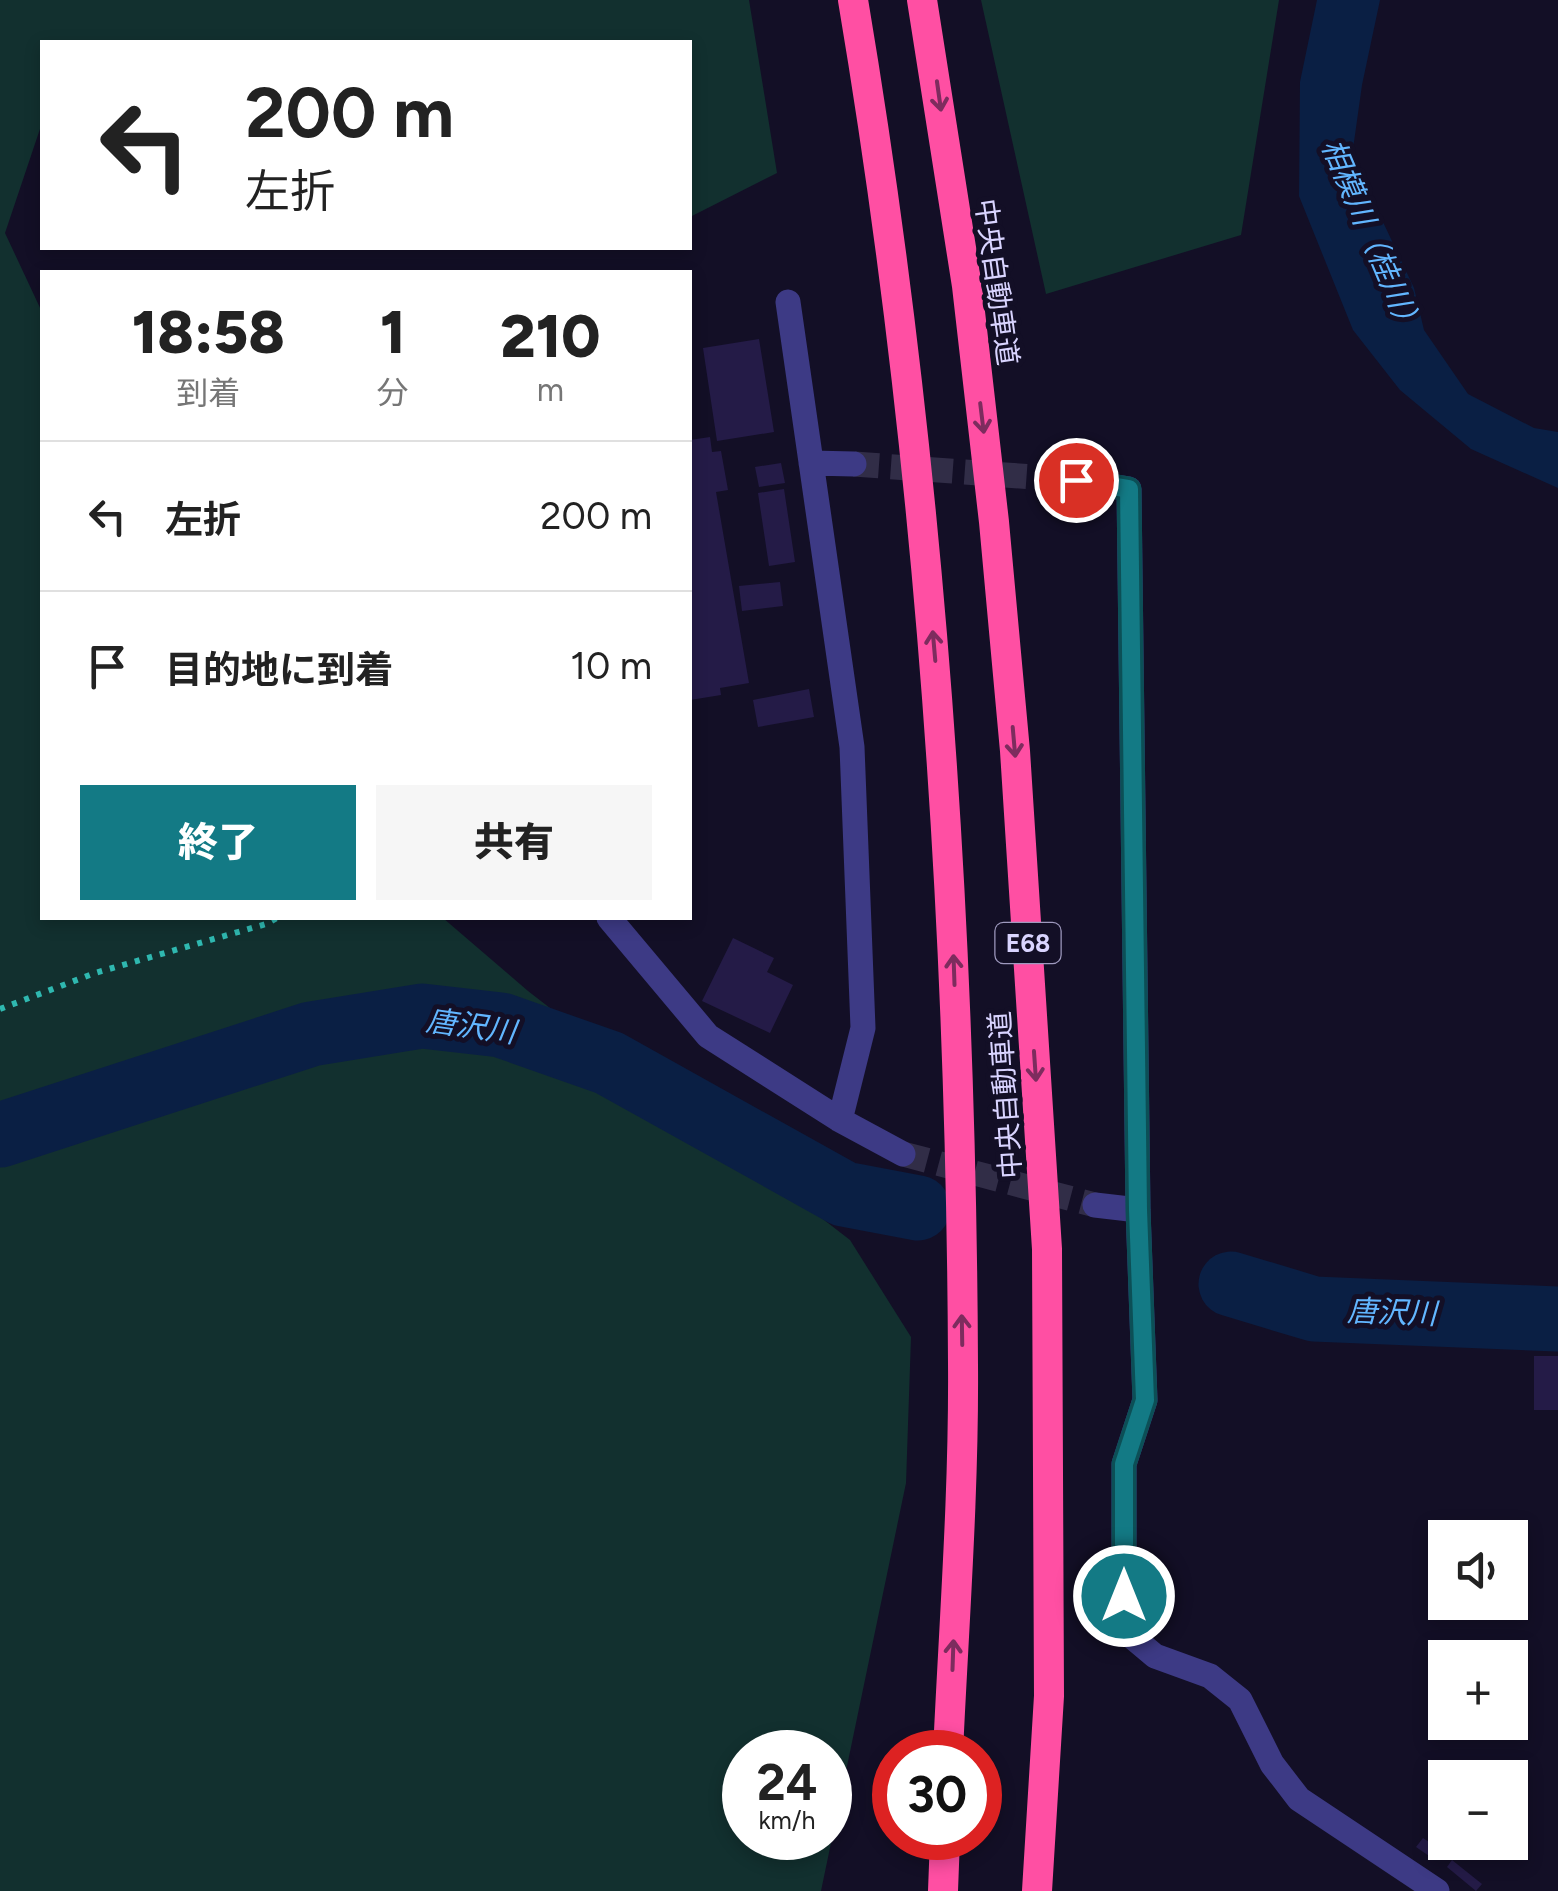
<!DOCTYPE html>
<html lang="ja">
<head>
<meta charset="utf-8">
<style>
	body { margin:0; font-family:Figtree,"Noto Sans JP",sans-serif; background:#f6f6f6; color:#222; height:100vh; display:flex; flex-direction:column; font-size:38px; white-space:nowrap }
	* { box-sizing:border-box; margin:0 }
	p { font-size:32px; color:#767676 }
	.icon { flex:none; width:55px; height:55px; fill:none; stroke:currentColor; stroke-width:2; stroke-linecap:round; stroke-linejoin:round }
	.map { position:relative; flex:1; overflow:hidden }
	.panel { position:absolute; left:40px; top:270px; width:652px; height:650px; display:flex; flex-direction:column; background:#fff; border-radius:0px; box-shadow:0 5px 15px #0003 }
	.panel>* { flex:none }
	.top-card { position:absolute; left:40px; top:40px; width:652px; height:210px; border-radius:0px; box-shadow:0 5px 15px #0003; background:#fff; color:#222; overflow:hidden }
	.tools { position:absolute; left:1428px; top:1520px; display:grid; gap:20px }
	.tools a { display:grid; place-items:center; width:100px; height:100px; border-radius:0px; background:#fff; box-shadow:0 5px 15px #0003; font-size:50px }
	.speed { position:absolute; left:722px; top:1730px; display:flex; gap:20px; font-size:50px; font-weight:700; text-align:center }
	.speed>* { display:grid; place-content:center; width:130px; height:130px; border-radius:50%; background:#fff; box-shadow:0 5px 15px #0003; line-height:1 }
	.speed small { font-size:25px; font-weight:400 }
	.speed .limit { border:15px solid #d22; background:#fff; color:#111 }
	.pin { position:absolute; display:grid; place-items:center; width:85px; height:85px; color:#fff; margin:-42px; border:5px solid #fff; border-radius:50%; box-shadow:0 2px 10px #0007 }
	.me { position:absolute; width:110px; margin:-55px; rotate:0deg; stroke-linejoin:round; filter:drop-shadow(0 0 8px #0008) }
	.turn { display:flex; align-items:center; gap:35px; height:210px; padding:0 40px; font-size:45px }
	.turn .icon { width:130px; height:130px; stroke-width:2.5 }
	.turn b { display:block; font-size:70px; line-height:85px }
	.eta { display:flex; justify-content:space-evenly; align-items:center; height:170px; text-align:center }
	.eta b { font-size:60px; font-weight:800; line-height:70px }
	.button { display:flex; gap:20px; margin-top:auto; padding:20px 40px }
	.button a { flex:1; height:115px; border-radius:0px; background:#137a85; color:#fff; font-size:40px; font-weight:800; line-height:115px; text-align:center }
	.button a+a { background:#f6f6f6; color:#222 }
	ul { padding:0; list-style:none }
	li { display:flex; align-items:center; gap:30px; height:150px; padding:0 40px; border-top:2px solid #e0e0e0 }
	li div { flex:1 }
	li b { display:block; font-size:38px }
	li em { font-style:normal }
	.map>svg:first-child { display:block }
	.green { fill:#12302f; fill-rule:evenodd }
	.water { fill:#0a1f44 }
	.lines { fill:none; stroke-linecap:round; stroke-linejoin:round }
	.river { stroke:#0a1f44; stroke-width:65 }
	.building { fill:#241b47 }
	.street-tunnel { stroke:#312d47; stroke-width:25; stroke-dasharray:25 12; stroke-linecap:butt }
	.path { stroke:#2fb8b0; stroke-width:6; stroke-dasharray:5 8; stroke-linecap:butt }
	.street { stroke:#3d3a85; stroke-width:25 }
	.highway { stroke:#ff4fa3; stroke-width:30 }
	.oneway { stroke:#7d2c5e }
	.route-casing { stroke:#0c4f56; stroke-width:25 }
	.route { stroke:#137a85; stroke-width:18 }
	.labels { text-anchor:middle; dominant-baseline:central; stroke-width:10; stroke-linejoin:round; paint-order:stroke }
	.shield { fill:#130f26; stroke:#9e99be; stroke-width:2.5 }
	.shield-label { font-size:25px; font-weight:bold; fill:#d9d4ff }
	.street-label { font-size:28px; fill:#d9d4ff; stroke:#130f26 }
	.water-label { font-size:30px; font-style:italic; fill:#62b6ff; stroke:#130f26 }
</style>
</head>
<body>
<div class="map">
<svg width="1558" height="1891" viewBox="0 0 1558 1891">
	<rect width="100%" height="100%" fill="#130f26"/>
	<path class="green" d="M0 0H749L777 173 690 217V42H42V123L5 233 42 312V918H443L528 991 850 1240 911 1337 906 1483 821 1891H0ZM745 1752H830V1838H745Z
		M981 0H1279L1241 235 1046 294Z"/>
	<path class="water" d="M1317 0H1380L1362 85 1352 156 1414 288 1424 330 1468 394 1534 428 1558 432V488L1471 449 1400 390 1353 330 1299 196 1300 82Z"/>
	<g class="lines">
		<path class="river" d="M0 1135 311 1034 422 1016 501 1025 609 1063 844 1194 918 1208
			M1231 1284 1314 1309 1558 1319"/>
	</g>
	<path class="building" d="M759 339 774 432 717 441 703 348Z
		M710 437 712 452 721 451 728 490 716 492 749 683 720 688 721 695 690 700V440Z
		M781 463 785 483 759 487 755 467Z
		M784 489 795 562 769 566 758 493Z
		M780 582 783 606 742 611 739 586Z
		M809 689 814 717 758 727 753 700Z
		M733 938 774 958 767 972 793 985 770 1033 702 1001Z
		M1534 1356H1558V1410H1534Z
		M1423 1838 1441 1850 1435 1860 1416 1847Z
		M1452 1860 1482 1884 1476 1891 1447 1867Z"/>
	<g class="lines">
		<path class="street-tunnel" d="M854 464 1075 480
			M903 1154 1095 1205"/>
		<path class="path" d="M0 1009 95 973 266 924 277 918"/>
		<path class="street" d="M788 302 852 747 863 1028 840 1120
			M811 463 854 464
			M1075 480 1129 489 1138 1210 1145 1400 1124 1464V1630L1155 1656 1210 1676 1240 1700 1272 1764 1299 1799 1437 1891
			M609 918 708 1036 840 1120 903 1154
			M1095 1205 1138 1210"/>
		<path class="highway" d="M853 0C929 451 961 907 963 1364 964 1493 954 1623 948 1752
			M922 0 967 286 994 522 1015 751 1047 1249 1049 1696 1037 1891
			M943 1891 945 1838"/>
	</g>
	<defs><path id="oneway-shaft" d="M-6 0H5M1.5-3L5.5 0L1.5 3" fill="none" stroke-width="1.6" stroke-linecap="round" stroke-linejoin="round" transform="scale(2.5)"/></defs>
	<g class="oneway">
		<use href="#oneway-shaft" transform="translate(939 96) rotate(82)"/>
		<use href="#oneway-shaft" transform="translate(982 418) rotate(83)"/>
		<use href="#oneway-shaft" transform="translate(934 646) rotate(-95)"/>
		<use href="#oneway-shaft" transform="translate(1014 742) rotate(85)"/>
		<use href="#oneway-shaft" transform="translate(954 970) rotate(-92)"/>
		<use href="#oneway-shaft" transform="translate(1035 1066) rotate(86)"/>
		<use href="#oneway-shaft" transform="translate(962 1330) rotate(-91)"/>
		<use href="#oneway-shaft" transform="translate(953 1655) rotate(-88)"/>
	</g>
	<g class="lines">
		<defs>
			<path id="route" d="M1076 480 1129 489 1138 1210 1145 1400 1124 1464V1596"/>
		</defs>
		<use href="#route" class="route-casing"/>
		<use href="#route" class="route"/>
	</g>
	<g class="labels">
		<rect class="shield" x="995.5" y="923" width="65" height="40" rx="8"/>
		<g class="shield-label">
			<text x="1028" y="943">E68</text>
		</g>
		<g class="street-label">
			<text transform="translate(997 282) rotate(82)">中央自動車道</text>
			<text transform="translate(1005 1095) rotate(-94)">中央自動車道</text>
		</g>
		<g class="water-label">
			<text transform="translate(1372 237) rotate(67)">相模川（桂川）</text>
			<text transform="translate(471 1026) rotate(8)">唐沢川</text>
			<text transform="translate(1392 1312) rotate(2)">唐沢川</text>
		</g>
	</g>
</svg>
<div class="tools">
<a><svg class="icon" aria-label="sound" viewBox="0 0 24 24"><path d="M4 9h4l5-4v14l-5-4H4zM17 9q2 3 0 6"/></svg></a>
<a>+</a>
<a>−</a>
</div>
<div class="speed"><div>24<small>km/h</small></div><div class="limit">30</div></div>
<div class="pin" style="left:1076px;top:480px;background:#d93025"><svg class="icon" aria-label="arrive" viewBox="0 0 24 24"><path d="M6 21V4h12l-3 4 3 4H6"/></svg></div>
<svg class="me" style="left:1124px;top:1596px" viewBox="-20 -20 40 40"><circle r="17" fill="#137a85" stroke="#fff" stroke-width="3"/><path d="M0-11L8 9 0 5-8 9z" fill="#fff"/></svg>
<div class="top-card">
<div class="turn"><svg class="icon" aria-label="left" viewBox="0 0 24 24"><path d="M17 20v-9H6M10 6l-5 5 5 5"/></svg><div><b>200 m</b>左折</div></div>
</div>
<section class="panel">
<div class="eta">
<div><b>18:58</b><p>到着</p></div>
<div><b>1</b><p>分</p></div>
<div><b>210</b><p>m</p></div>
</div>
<ul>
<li><svg class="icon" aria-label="left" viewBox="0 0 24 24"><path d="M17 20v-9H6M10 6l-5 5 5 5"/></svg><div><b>左折</b></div><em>200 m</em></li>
<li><svg class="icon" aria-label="arrive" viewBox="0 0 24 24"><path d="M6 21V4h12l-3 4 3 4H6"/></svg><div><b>目的地に到着</b></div><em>10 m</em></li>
</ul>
<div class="button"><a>終了</a><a>共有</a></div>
</section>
</div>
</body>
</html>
